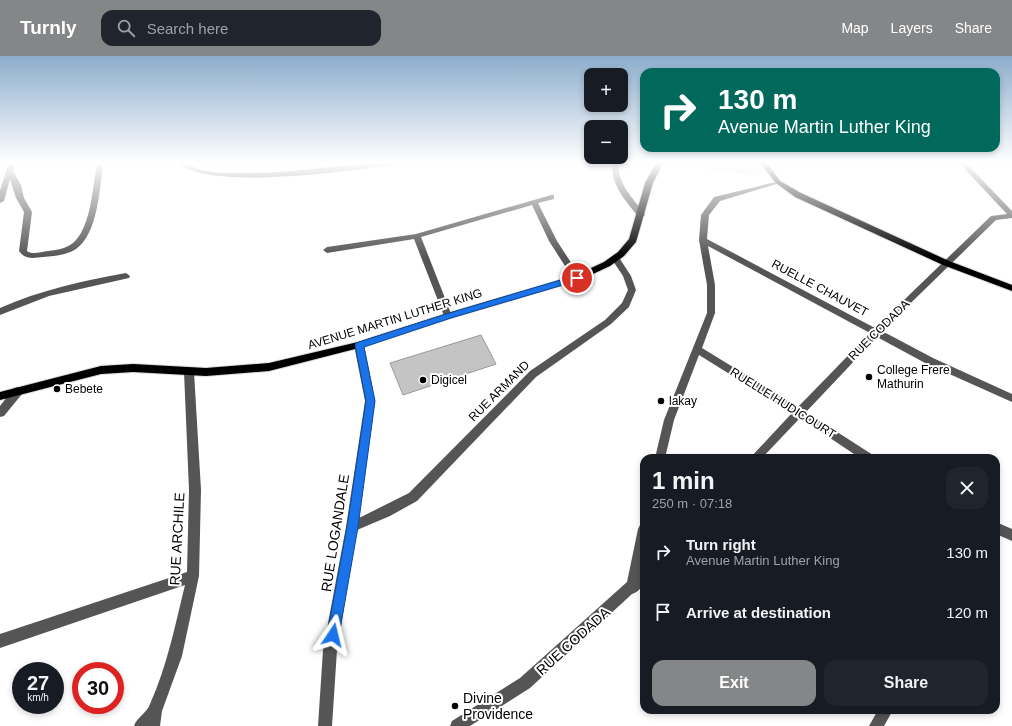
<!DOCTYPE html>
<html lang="en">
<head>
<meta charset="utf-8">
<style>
	body { margin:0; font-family:Helvetica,sans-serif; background:#20242c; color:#f1f3f6; height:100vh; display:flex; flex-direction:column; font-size:15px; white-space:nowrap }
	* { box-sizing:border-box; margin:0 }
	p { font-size:13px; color:#9ea1a6 }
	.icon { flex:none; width:22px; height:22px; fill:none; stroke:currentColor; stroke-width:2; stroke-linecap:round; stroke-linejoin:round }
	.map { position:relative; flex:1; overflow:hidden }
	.panel { position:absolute; left:640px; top:398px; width:360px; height:260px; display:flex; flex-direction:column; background:#171b24; border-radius:12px; box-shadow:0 2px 6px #0003 }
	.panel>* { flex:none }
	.top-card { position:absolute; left:640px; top:12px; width:360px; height:84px; border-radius:12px; box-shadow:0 2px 6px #0003; background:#00695c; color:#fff; overflow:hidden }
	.fabs { position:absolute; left:584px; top:12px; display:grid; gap:8px }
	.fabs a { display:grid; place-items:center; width:44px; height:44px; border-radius:8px; background:#171b24; box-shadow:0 2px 6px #0003; font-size:20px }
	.speed { position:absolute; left:12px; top:606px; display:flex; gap:8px; font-size:20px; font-weight:700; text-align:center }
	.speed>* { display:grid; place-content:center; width:52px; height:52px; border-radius:50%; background:#171b24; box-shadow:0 2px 6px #0003; line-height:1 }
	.speed small { font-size:10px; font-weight:400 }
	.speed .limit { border:6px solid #d22; background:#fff; color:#111 }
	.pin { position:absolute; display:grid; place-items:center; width:34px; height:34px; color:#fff; margin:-17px; border:2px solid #fff; border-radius:50%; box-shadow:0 1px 4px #0007 }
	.me { position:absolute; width:44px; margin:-22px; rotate:10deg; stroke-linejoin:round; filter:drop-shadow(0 0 3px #0008) }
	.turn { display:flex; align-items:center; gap:14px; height:84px; padding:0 12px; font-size:18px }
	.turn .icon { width:52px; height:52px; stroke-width:2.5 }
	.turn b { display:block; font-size:28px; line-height:34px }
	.round { display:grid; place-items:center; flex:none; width:42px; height:42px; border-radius:12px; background:#20242c }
	.summary { display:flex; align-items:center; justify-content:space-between; height:68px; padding:0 12px }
	h1 { font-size:24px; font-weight:700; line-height:30px }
	.button { display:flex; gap:8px; margin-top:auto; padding:8px 12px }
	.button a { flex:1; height:46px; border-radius:12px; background:#858687; color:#fff; font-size:16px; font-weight:700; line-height:46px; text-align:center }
	.button a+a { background:#20242c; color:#f1f3f6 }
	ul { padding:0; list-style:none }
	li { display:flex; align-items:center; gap:12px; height:60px; padding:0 12px }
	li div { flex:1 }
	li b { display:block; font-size:15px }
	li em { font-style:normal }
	header { display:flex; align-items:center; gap:24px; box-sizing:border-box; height:56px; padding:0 20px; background:#858687; color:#fff }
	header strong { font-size:19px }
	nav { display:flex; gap:22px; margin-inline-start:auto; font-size:14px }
	.search { width:280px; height:36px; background:#20242c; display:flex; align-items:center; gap:10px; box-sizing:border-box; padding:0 14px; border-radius:12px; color:#9ea1a6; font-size:15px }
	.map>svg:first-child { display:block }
	.green { fill:#dcdcdc }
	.building { fill:#c4c4c4; stroke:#999 }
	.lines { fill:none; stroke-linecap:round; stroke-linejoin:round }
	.major-casing { stroke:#dbdbdb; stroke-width:2 }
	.minor { fill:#555; fill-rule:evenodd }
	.major { fill:#000; fill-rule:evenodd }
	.route { fill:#1a73e8; stroke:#114b97 }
	.poi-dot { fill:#000; stroke:#fff; stroke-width:1.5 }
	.labels { text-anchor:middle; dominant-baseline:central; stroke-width:4; stroke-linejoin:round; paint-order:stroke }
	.street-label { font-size:12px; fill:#000; stroke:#fff }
	.poi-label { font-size:12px; fill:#000; stroke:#fff; text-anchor:start }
	.near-street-label { font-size:14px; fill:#000; stroke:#fff }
	.near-poi-label { font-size:14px; fill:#000; stroke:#fff; text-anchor:start }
</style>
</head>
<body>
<header>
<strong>Turnly</strong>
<div class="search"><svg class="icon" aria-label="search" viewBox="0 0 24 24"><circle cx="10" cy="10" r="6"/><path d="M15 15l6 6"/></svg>Search here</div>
<nav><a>Map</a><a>Layers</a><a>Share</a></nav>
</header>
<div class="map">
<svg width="1012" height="670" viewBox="0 0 1012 670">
	<rect width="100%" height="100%" fill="#fff"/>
	<path class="green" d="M755 107 760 120 677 108V107Z"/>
	<path class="building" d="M481 279 496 308 403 339 390 307Z"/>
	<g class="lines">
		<defs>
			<path id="major" d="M656 107H663L653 127 636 186 624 200 610 210 580 224 451 262 359 292 269 315 206 320 133 316 101 318 0 344V336L101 310 133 308 206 312 269 307 358 286 445 258 574 220 604 206 618 196 629 183 645 127Z
				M760 107H767L780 125 801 137 949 205 1012 229V235L943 209 795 141 776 127Z"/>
		</defs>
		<use href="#major" class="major-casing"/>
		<path class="minor" d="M9 107H15L13 115 21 129 24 142 32 156 27 195C32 199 41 196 48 195 58 194 69 192 76 184 91 168 93 129 97 107H103C100 131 98 178 76 193 67 199 54 200 43 201 34 202 25 204 19 195L24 156 16 142 10 123 4 145 0 147V134Z
			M178 107C187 107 190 110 198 113 214 118 233 117 250 117 298 117 346 107 394 107L391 109C348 115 210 135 178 107Z
			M612 107H618C618 129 633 142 645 158L644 160H638C625 144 611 129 612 107Z
			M959 107H966L1012 155V162L996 164 882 275 933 302 1012 338V346L927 308 877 281 806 356 873 399 874 402H860L800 362 762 402H750L792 357 699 299 674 364 665 402H655L664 364 707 257V229L699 184 701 159 714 141 780 125V127L720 145 709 159 707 183 875 272 991 160 1007 158ZM708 190 870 277 798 351 702 292 715 257V229Z
			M551 139H554V143L538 147 557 185 581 222 580 224H574L549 185 532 149 421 181 452 260 448 263 444 260 414 183 327 197 323 194 327 191 416 178Z
			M615 199 618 200 631 220 636 234 629 251 611 268 536 321 417 445 390 460 357 474 337 594 332 670H318L323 594 346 471 365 345 354 289 356 287H362L364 289 375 345 359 462 409 437 530 315 605 264 622 247 628 234 623 220 611 202Z
			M126 217 130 220 129 222 49 240 0 259V252C40 234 83 225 126 217Z
			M189 312 194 316 201 434 199 520 182 600 162 655 160 670H134C137 661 147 657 150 648 167 610 175 570 185 529L0 592V578L187 516 189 434 184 316Z
			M18 331 22 332 23 335 22 338 4 360 0 361V350L14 332Z
			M996 466 1012 473V485L996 478Z
			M644 467V503L642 514 644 513C644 524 644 534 632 538L530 632 470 670H450L452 665 520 622 627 526 638 473 640 469Z
			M878 654H893L884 670H869Z"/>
		<use href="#major" class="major"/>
	</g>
	<linearGradient id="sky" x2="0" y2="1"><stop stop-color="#8cadcc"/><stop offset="0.53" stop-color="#fff"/><stop offset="1" stop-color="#fff" stop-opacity="0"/></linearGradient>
	<rect width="1012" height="201" fill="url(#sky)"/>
	<path class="route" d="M577 219 580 220V224L451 262 364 291 375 345 358 471 339 579 337 583 333 585 329 583 327 579 347 471 366 345 355 289 356 287 446 258Z"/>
	<g class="poi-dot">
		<circle cx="869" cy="321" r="4"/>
		<circle cx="423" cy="324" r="4"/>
		<circle cx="57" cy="333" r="4"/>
		<circle cx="661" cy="345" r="4"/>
		<circle cx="455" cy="650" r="4"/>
	</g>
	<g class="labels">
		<g class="street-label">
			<text transform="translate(820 232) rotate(28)">RUELLE CHAUVET</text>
			<text transform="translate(395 263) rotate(-17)">AVENUE MARTIN LUTHER KING</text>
			<text transform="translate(879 274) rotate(-45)">RUE CODADA</text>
			<text transform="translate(499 335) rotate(-45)">RUE ARMAND</text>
			<text transform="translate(783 347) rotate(32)">RUELLE HUDICOURT</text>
		</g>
		<g class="poi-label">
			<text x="877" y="314">College Frere<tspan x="877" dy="14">Mathurin</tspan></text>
			<text x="431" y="324">Digicel</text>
			<text x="65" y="333">Bebete</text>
			<text x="669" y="345">lakay</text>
		</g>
		<g class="near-street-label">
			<text transform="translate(335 477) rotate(-81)">RUE LOGANDALE</text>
			<text transform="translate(177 483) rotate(-87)">RUE ARCHILE</text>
			<text transform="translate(573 585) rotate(-42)">RUE CODADA</text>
		</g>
		<g class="near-poi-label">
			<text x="463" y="642">Divine<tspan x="463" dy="16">Providence</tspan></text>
		</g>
	</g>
</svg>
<div class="fabs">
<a>+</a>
<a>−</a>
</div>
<div class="speed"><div>27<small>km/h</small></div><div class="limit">30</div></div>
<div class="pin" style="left:577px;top:222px;background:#d93025"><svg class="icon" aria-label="arrive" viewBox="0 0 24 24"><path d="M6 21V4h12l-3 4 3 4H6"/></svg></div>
<svg class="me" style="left:333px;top:579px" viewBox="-20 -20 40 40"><path d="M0-17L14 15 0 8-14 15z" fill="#1a73e8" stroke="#fff" stroke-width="4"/></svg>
<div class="top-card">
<div class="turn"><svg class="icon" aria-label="right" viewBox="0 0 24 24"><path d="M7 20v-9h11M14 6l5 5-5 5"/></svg><div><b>130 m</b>Avenue Martin Luther King</div></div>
</div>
<section class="panel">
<div class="summary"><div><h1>1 min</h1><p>250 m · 07:18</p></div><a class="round"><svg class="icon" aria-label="close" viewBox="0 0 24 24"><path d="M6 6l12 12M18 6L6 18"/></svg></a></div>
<ul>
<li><svg class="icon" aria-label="right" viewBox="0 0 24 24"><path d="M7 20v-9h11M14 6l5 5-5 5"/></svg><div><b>Turn right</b><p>Avenue Martin Luther King</p></div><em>130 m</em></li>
<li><svg class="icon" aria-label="arrive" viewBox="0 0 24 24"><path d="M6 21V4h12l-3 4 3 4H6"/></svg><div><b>Arrive at destination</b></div><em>120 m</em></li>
</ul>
<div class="button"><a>Exit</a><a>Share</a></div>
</section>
</div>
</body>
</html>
